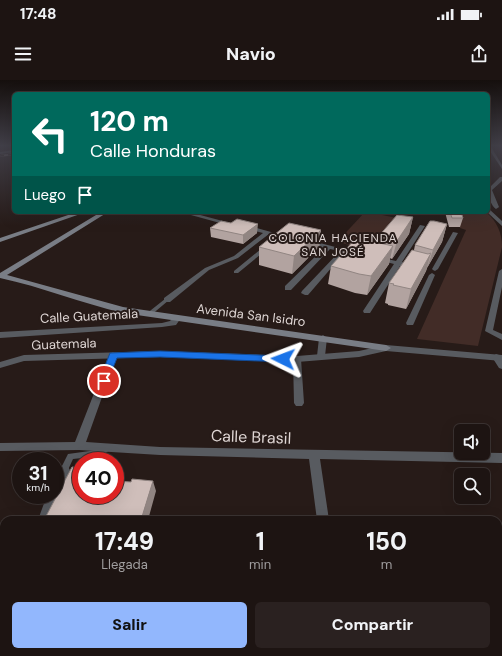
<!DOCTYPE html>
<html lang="es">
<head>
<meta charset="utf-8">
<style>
	body { margin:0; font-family:"DM Sans",sans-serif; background:#2a2120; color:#f1f3f6; height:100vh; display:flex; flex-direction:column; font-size:15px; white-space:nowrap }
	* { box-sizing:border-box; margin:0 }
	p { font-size:13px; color:#a09e9f }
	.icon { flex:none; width:22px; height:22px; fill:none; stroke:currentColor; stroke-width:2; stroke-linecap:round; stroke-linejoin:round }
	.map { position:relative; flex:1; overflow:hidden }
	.drawer { position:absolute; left:0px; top:436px; width:502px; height:140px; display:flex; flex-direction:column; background:#1d1412; border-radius:12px 12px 0 0; box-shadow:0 4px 16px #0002,0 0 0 1px #3b3332 }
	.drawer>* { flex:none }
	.top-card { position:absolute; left:12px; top:12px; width:478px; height:122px; border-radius:6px; box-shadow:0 4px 16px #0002,0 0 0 1px #3b3332; background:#00695c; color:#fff; overflow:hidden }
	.controls { position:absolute; left:454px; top:344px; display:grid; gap:8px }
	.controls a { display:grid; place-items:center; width:36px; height:36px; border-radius:6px; background:#1d1412; box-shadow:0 4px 16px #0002,0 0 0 1px #3b3332; font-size:20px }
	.speed { position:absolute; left:12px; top:372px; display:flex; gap:8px; font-size:20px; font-weight:700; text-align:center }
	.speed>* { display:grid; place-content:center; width:52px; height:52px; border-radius:50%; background:#1d1412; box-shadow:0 4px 16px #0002,0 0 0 1px #3b3332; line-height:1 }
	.speed small { font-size:10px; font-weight:400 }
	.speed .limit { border:6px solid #d22; background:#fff; color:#111 }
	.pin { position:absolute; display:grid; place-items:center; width:34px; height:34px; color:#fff; margin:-17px; border:2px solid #fff; border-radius:50%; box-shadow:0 1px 4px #0007 }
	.me { position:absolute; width:44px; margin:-22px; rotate:273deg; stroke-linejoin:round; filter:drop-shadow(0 0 3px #0008) }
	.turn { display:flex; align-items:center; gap:14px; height:84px; padding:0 12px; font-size:18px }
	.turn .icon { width:52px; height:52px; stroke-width:2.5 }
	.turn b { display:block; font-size:28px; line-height:34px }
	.then { display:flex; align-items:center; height:38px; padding:0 12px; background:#0003; gap:8px; font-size:15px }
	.eta { display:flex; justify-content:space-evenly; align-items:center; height:68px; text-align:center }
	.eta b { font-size:24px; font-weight:800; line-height:28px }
	.cta { display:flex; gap:8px; margin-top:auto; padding:8px 12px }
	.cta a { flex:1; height:46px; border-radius:6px; background:#92b7fd; color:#111; font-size:16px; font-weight:800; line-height:46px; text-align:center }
	.cta a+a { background:#2a2120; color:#f1f3f6 }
	.status { display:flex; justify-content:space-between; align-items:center; height:28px; padding:0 20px; background:#1d1412; direction:ltr }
	.status svg { height:11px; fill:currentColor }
	header { display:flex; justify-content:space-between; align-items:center; height:52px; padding:0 12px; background:#1d1412; font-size:18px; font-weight:800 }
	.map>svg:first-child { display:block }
	.green { fill:#422c27 }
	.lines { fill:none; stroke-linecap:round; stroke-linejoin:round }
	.pedestrian { fill:#585b60; fill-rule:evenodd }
	.minor { fill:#585b60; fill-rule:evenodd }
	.tertiary { fill:#585b60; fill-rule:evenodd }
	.secondary { fill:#797d85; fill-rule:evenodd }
	.rail-casing { stroke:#7b706d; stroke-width:2 }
	.rail { stroke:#271b18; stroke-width:1.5; stroke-dasharray:4; stroke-linecap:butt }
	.wall { fill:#b2a3a0 }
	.shaded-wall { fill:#918582 }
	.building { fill:#cfbeba; stroke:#918582 }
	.route { fill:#1a73e8; stroke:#114b97 }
	.labels { text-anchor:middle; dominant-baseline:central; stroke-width:4; stroke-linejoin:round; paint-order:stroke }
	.far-neighbourhood-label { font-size:12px; letter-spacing:1px; fill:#dfd6d4; stroke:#271b18 }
	.street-label { font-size:13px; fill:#dfd6d4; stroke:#271b18 }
	.near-street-label { font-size:16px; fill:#dfd6d4; stroke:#271b18 }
</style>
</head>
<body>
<div class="status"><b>17:48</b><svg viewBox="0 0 49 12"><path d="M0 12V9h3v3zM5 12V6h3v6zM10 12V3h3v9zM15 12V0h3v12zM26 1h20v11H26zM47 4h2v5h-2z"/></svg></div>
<header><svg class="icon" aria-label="menu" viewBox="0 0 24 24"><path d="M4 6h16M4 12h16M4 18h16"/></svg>Navio<svg class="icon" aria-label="share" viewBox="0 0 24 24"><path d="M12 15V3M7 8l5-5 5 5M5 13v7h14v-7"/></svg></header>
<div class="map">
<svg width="502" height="576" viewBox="0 0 502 576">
	<rect width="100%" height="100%" fill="#271b18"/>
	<path class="green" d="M365 132H368L406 140 375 171 337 162Z
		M456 132H486C497 142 502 152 502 167L478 266 417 259 466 150 460 148Z"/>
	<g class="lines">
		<path class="pedestrian" d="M165 219H169V220L150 236H146L145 235 146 234Z
			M107 365 110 366 111 368C103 379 85 377 73 379L67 392 64 393 61 392 60 390 68 374 97 370Z"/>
		<path class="minor" d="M488 65H490L502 85V89L488 68Z
			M14 70V72L0 74V72Z
			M500 97H502V101L492 110 499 127 496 129C491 126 488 115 488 109Z
			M488 128 502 141V146L487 132Z
			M180 132H189L234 144 231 146Z
			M246 145 289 157 286 159 269 154 238 178 209 190 170 222H164V218L205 188 234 176 263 153 244 148 243 147Z
			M420 145 425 146 402 182 417 187 414 189 400 186 370 233H364L363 231 394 184 375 179 378 177 396 181Z
			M453 152 458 153 438 189 435 191 433 190 432 189Z
			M308 160 359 173 356 175 345 172 308 215H305L301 213 302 211 340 171 330 169 291 210H285V206L324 168 306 163V161Z
			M267 164 272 165 238 193H234V191Z
			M502 189V207L493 250 502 254V260L485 251 499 191Z
			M432 193 435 195 414 243 413 245H407L406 243 429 195Z
			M174 236H180L181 238 176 245 162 247 0 258V252L162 243 170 241Z
			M323 255 327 258 325 276 321 279 317 276 319 258Z
			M113 272 117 275 86 362 160 367 502 373V383L320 379 329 440H317L309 379 160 375 79 370 0 371V363L75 362 109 275Z
			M496 274 499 275 502 279V289L499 288 492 277Z
			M297 276 301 279 304 323 302 326H296L294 323 293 279Z
			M64 385 68 387 70 390 50 440H38L47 415H55V397L60 387Z
			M4 530V553L0 555V531Z"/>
		<path class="tertiary" d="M386 265 502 275V281L386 271 359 277 297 282 160 277 24 281 0 288V282L24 275 160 271 297 276 359 271Z
			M0 474H4V490H0Z
			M498 481H502V497H498Z"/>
		<path class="secondary" d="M77 132H86L0 162V158Z
			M101 132H108L7 195 123 227 386 265 391 268 386 271 123 233C81 223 42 207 0 198V193Z"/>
		<defs>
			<path id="rail" d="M0 76 14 74"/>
		</defs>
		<use href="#rail" class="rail-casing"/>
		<use href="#rail" class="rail"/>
	</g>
	<path class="wall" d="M376 132H395L393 135Z
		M445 132H461L463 138 460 147H449Z
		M413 137 409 154 392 179 390 178 389 184 367 215 355 213 328 204 331 186 377 162 378 157Z
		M447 144 442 162 427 188 426 191 406 229 388 225V224L385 223 389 203 414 170 415 165Z
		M210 148 257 153 243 164 211 157Z
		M321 150 319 167 292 194 259 185V167Z"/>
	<path class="shaded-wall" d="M413 137 409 154 392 179 397 161Z
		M258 144 257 153 243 164V155Z
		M447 144 442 162 427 188 433 170Z
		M321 150 319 167 292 194 294 176Z
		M393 166 389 184 367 215 371 196Z
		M431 173 426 191 406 229 411 209Z
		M115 396 117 402 115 408Z
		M153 401 156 411 148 440H141Z"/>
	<path class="building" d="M450 132H461L463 138H452Z
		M397 135 413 137 397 161 378 157Z
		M237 139 258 144 243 155 210 148 221 141 231 143Z
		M430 141H434L447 144 433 170 415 165Z
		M289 143 321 150 294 176 259 167Z
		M356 158 393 166 371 196 359 194 331 186Z
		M412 170 428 174 431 173 411 209 393 205 394 204 389 203Z
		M72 387 81 388V415H115V401L131 402 132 399 153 401 141 440H44Z"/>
	<linearGradient id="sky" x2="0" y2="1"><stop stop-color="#150f0d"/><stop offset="0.45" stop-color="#413f48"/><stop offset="1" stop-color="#413f48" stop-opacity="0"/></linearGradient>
	<rect width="502" height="146" fill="url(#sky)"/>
	<path class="route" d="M160 271 283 276 288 279 283 282 160 277 117 278 107 303H100L99 301 110 273Z"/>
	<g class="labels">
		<g class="far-neighbourhood-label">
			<text x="333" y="158">COLONIA HACIENDA<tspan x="333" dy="14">SAN JOSÉ</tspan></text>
		</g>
		<g class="street-label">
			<text transform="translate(251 235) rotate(7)">Avenida San Isidro</text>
			<text transform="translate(89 236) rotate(-3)">Calle Guatemala</text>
			<text transform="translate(64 264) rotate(-2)">Guatemala</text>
		</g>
		<g class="near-street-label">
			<text transform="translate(251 357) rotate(2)">Calle Brasil</text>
		</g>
	</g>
</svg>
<div class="controls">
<a><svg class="icon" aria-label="sound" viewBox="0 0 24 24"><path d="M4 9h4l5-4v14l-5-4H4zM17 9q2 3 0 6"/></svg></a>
<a><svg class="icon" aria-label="search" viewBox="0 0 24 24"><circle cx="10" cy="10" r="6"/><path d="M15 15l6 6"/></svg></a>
</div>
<div class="speed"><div>31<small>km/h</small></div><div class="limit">40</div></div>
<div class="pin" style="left:104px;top:301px;background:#d93025"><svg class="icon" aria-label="arrive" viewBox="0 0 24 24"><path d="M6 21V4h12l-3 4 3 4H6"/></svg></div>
<svg class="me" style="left:283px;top:279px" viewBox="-20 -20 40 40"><path d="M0-17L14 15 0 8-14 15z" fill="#1a73e8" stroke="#fff" stroke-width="4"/></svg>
<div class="top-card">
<div class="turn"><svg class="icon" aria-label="left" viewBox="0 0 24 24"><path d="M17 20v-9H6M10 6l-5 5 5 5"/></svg><div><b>120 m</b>Calle Honduras</div></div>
<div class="then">Luego<svg class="icon" aria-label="arrive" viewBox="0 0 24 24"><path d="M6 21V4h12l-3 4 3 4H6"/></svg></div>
</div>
<section class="drawer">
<div class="eta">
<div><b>17:49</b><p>Llegada</p></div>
<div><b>1</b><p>min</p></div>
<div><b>150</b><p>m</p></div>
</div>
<div class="cta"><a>Salir</a><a>Compartir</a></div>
</section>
</div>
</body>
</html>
